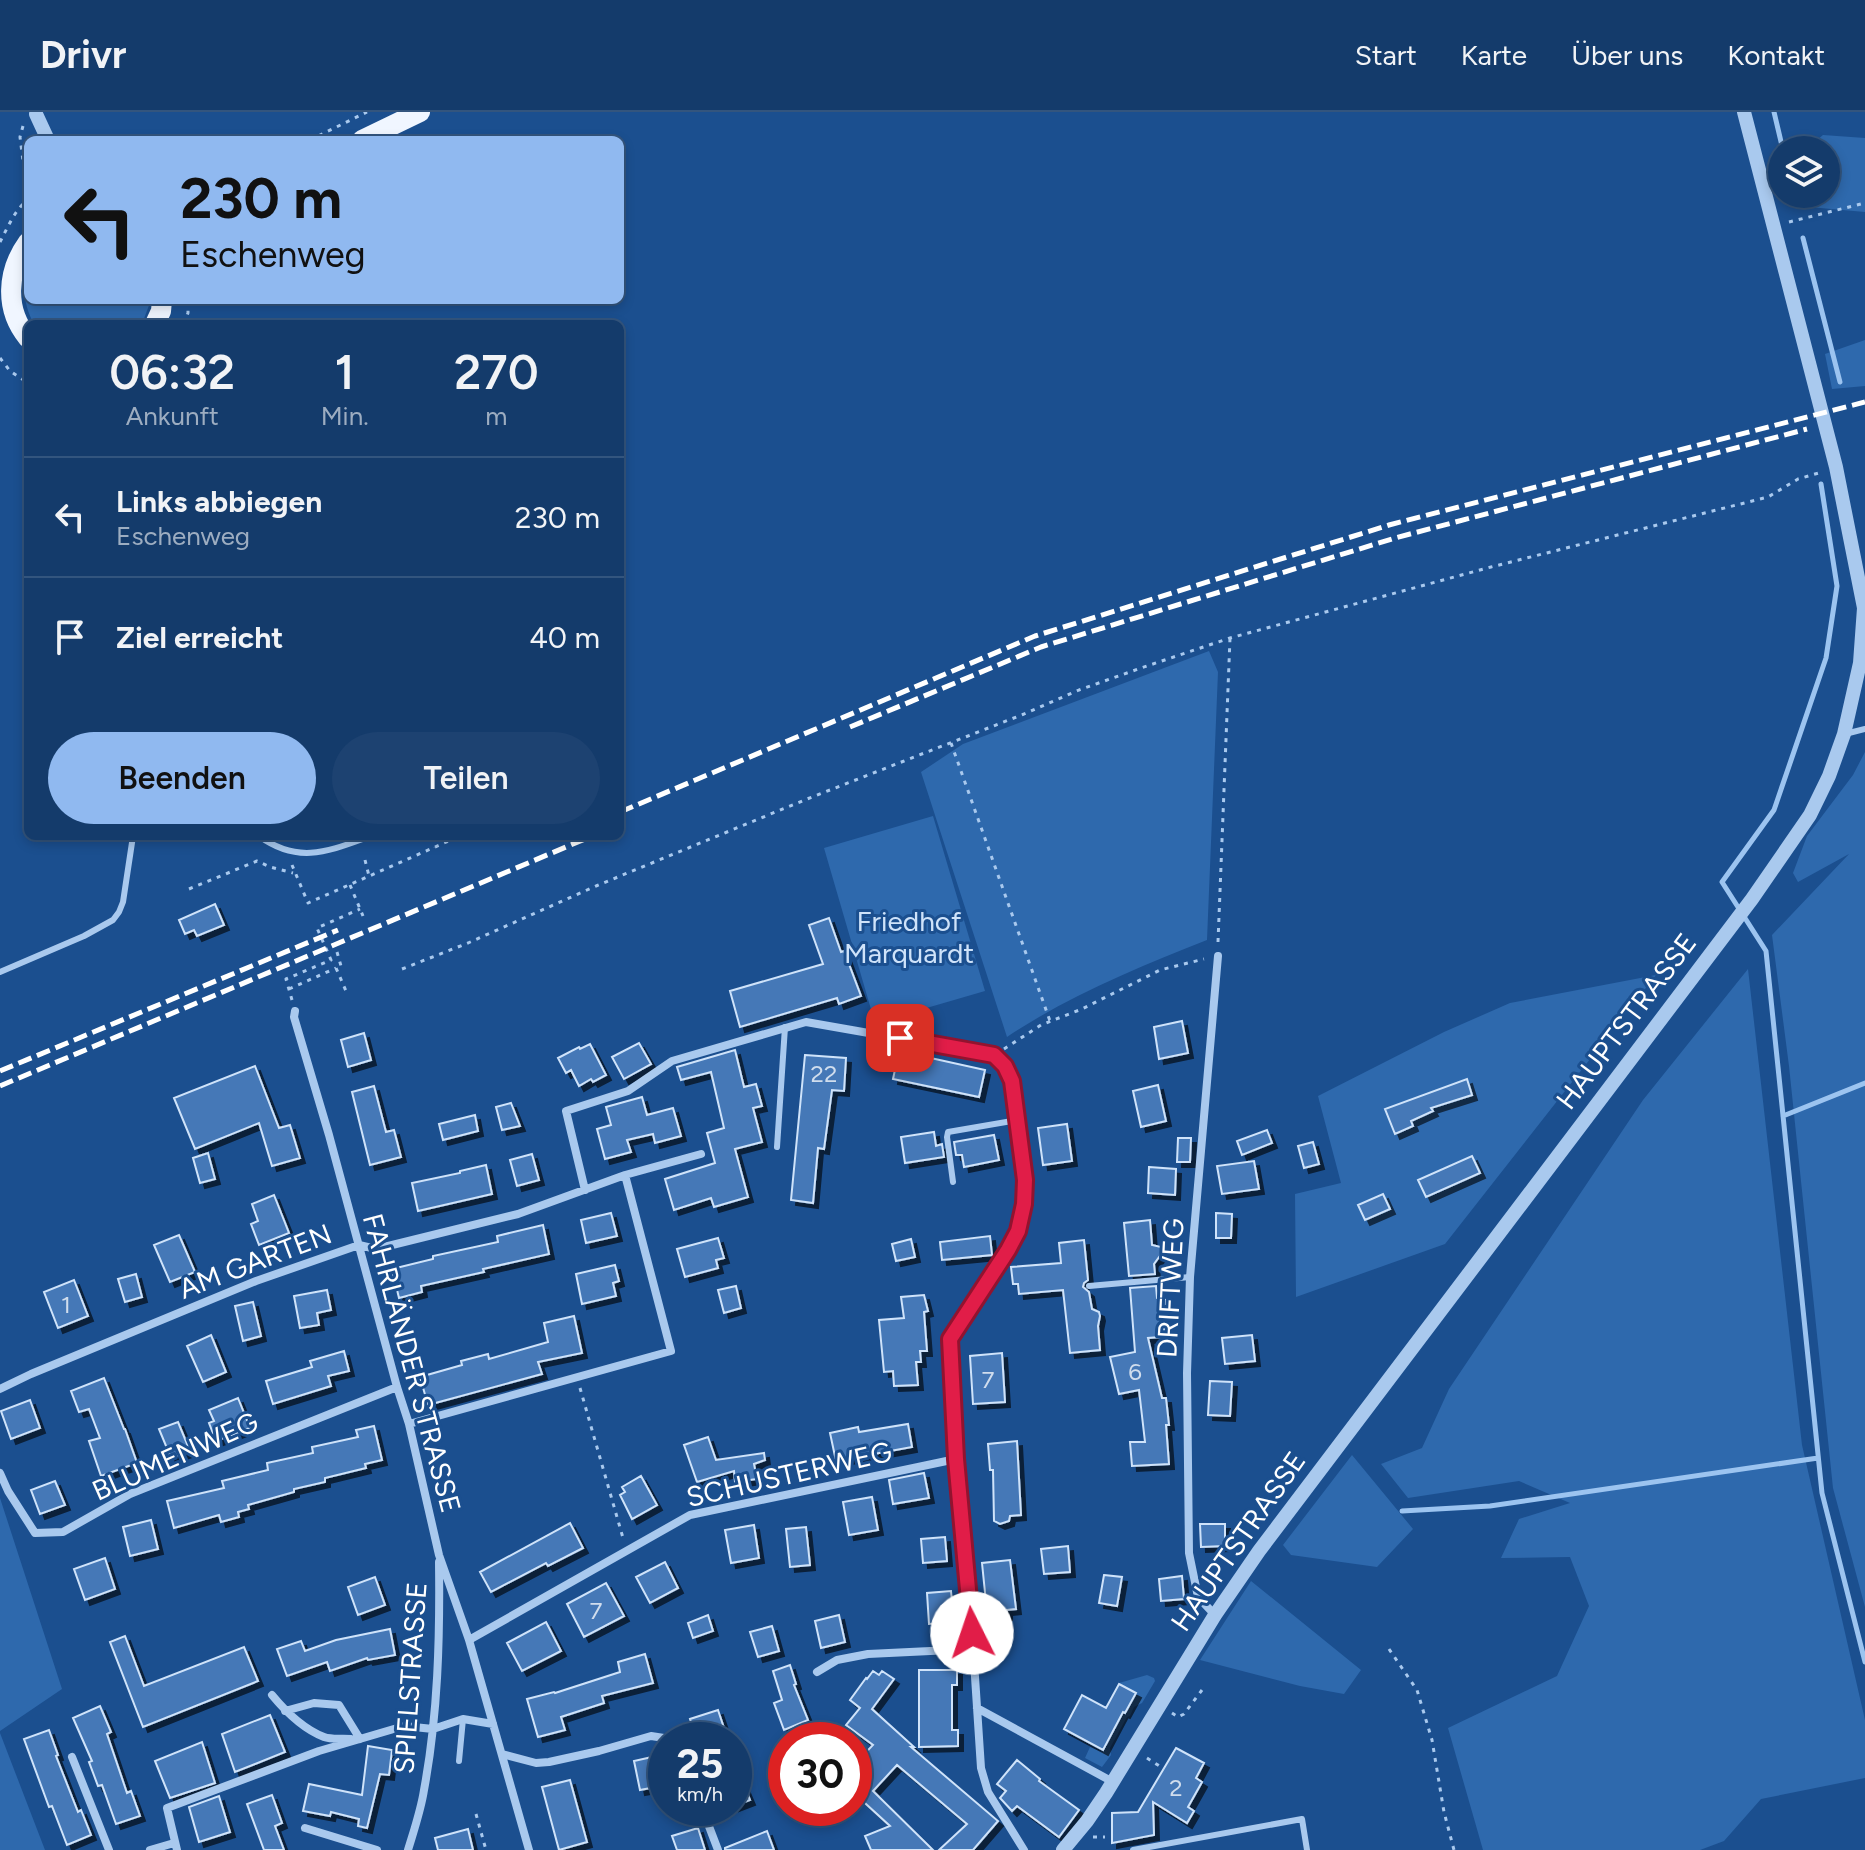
<!DOCTYPE html>
<html lang="de">
<head>
<meta charset="utf-8">
<style>
	body { margin:0; font-family:Figtree,sans-serif; background:#1d4271; color:#f1f3f6; height:100vh; display:flex; flex-direction:column; font-size:30px; white-space:nowrap }
	* { box-sizing:border-box; margin:0 }
	p { font-size:26px; color:#9dadc1 }
	.icon { flex:none; width:44px; height:44px; fill:none; stroke:currentColor; stroke-width:2; stroke-linecap:round; stroke-linejoin:round }
	.map { position:relative; flex:1; overflow:hidden }
	.sheet { position:absolute; left:24px; top:208px; width:600px; height:520px; display:flex; flex-direction:column; background:#143b6b; border-radius:12px; box-shadow:0 4px 12px #0003,0 0 0 2px #33557e }
	.sheet>* { flex:none }
	.top-card { position:absolute; left:24px; top:24px; width:600px; height:168px; border-radius:12px; box-shadow:0 4px 12px #0003,0 0 0 2px #33557e; background:#90b9f0; color:#111; overflow:hidden }
	.tools { position:absolute; left:1768px; top:24px; display:grid; gap:16px }
	.tools a { display:grid; place-items:center; width:72px; height:72px; border-radius:50%; background:#143b6b; box-shadow:0 4px 12px #0003,0 0 0 2px #33557e; font-size:40px }
	.speed { position:absolute; left:648px; top:1610px; display:flex; gap:16px; font-size:40px; font-weight:700; text-align:center }
	.speed>* { display:grid; place-content:center; width:104px; height:104px; border-radius:50%; background:#143b6b; box-shadow:0 4px 12px #0003,0 0 0 2px #33557e; line-height:1 }
	.speed small { font-size:20px; font-weight:400 }
	.speed .limit { border:12px solid #d22; background:#fff; color:#111 }
	.pin { position:absolute; display:grid; place-items:center; width:68px; height:68px; color:#fff; margin:-34px; border-radius:16px; box-shadow:0 4px 12px #0006 }
	.me { position:absolute; width:88px; margin:-44px; rotate:356deg; stroke-linejoin:round; filter:drop-shadow(0 0 6px #0008) }
	.turn { display:flex; align-items:center; gap:28px; height:168px; padding:0 24px; font-size:36px }
	.turn .icon { width:104px; height:104px; stroke-width:2.5 }
	.turn b { display:block; font-size:56px; line-height:68px }
	.eta { display:flex; justify-content:space-evenly; align-items:center; height:136px; text-align:center }
	.eta b { font-size:48px; font-weight:600; line-height:56px }
	.action { display:flex; gap:16px; margin-top:auto; padding:16px 24px }
	.action a { flex:1; height:92px; border-radius:48px; background:#90b9f0; color:#111; font-size:32px; font-weight:600; line-height:92px; text-align:center }
	.action a+a { background:#1d4271; color:#f1f3f6 }
	ul { padding:0; list-style:none }
	li { display:flex; align-items:center; gap:24px; height:120px; padding:0 24px; border-top:2px solid #33557e }
	li div { flex:1 }
	li b { display:block; font-size:30px }
	li em { font-style:normal }
	header { display:flex; align-items:center; gap:48px; box-sizing:border-box; height:112px; padding:0 40px; background:#143b6b; border-bottom:2px solid #33557e }
	header strong { font-size:38px }
	nav { display:flex; gap:44px; margin-inline-start:auto; font-size:28px }
	.map>svg:first-child { display:block }
	.green { fill:#2e69ad }
	.lines { fill:none; stroke-linecap:round; stroke-linejoin:round }
	.stream { stroke:#9cc4f0; stroke-width:5 }
	.building { fill:#4478b7; stroke:#cfe3fa; stroke-width:2; filter:url(#shadow) }
	.path { stroke:#a9c9ee; stroke-width:3; stroke-dasharray:4 6; stroke-linecap:butt }
	.service { stroke:#a9c9ee; stroke-width:6 }
	.minor { stroke:#a9c9ee; stroke-width:8 }
	.tertiary { stroke:#a9c9ee; stroke-width:14 }
	.primary { stroke:#f0f6ff; stroke-width:20 }
	.rail { stroke:#fff; stroke-width:5; stroke-dasharray:14 6; stroke-linecap:butt }
	.route-casing { stroke:#92132f; stroke-width:20 }
	.route { stroke:#e11d48; stroke-width:14 }
	.labels { text-anchor:middle; dominant-baseline:central; stroke-width:6; stroke-linejoin:round; paint-order:stroke }
	.number-label { font-size:24px; fill:#d0dded }
	.park-label { font-size:28px; fill:#cfe3fa; stroke:#1b4f8f }
	.street-label { font-size:28px; fill:#fff; stroke:#1b4f8f }
</style>
</head>
<body>
<header>
<strong>Drivr</strong>
<nav><a>Start</a><a>Karte</a><a>Über uns</a><a>Kontakt</a></nav>
</header>
<div class="map">
<svg width="1865" height="1738" viewBox="0 0 1865 1738">
	<defs>
		<filter id="shadow"><feDropShadow dx="5" dy="5" stdDeviation="0" flood-color="#0009"/></filter>
	</defs>
	<rect width="100%" height="100%" fill="#1b4f8f"/>
	<path class="green" d="M1823 23 1865 26V100L1809 95 1805 82H1826V38H1805Z
		M28 157V188H151L142 212H34C24 194 22 176 28 157Z
		M1865 228V274L1832 277 1825 242Z
		M1209 539 1218 560 1207 828C1139 855 1068 884 1007 925L921 660 963 632Z
		M1865 640V1495L1833 1376 1789 954 1772 823 1849 742 1798 770 1793 761 1807 724 1853 663Z
		M933 704 985 879 875 911 824 736Z
		M1748 857 1802 1333 1865 1608V1666L1761 1687 1724 1729 1700 1738H1483L1448 1616 1557 1564 1589 1494 1570 1445 1501 1446 1519 1407 1570 1391 1519 1369 1408 1386 1381 1352 1422 1336 1449 1277 1643 988Z
		M1656 863 1445 1132 1296 1185 1295 1082 1341 1071 1318 984 1444 920 1510 891Z
		M1352 1343 1413 1417 1377 1455 1291 1443 1283 1433Z
		M0 1386 62 1577 0 1619Z
		M1251 1469 1361 1558 1344 1582 1300 1574 1200 1548Z
		M1147 1563 1154 1566 1155 1569 1142 1591 1134 1595 1130 1604 1127 1605 1110 1636 1111 1643 1102 1655 1085 1646 1090 1635 1102 1640 1121 1604 1120 1599 1125 1601 1136 1582 1119 1571Z
		M0 1621 45 1738H0Z"/>
	<g class="lines">
		<path class="stream" d="M1774 0 1783 38
			M1793 82 1795 91
			M1803 126 1840 270
			M1821 372 1837 474 1826 546 1774 698 1722 770 1766 839 1822 1381 1865 1550
			M1783 1004 1865 971
			M1402 1399 1490 1394 1818 1346"/>
	</g>
	<path class="building" d="M215 792 224 813 197 824 194 818 185 822 179 808Z
		M829 806 841 840 844 839 861 884 839 892 837 886 740 915 730 879 823 852 809 813Z
		M1182 909 1188 941 1159 947 1154 915Z
		M364 921 371 948 348 955 341 928Z
		M639 931 651 952 624 967 612 945Z
		M590 932 606 963 593 970 591 967 579 974 571 958 566 961 558 946 579 935 580 937Z
		M735 938 744 975 756 972 762 994 753 996 762 1030 735 1037 748 1085 714 1095 711 1086 674 1098 665 1067 715 1051 707 1021 724 1016 711 960 681 968 677 955Z
		M899 939 985 958 979 985 893 967Z
		M805 943 846 946 844 979 832 978 824 1037 818 1036 813 1091 791 1088Z
		M255 954 279 1016 290 1013 300 1046 272 1054 259 1011 195 1037 174 986Z
		M1467 967 1472 983 1431 996 1433 999 1411 1009 1413 1014 1395 1022 1385 997Z
		M1158 973 1166 1009 1141 1015 1133 979Z
		M374 974 386 1020 394 1018 401 1045 370 1053 352 980Z
		M642 985 647 1003 673 996 681 1024 655 1031 653 1022 627 1028 631 1040 605 1047 597 1017 611 1013 606 995Z
		M511 991 520 1014 502 1018 496 995Z
		M475 1003 478 1019 443 1028 439 1012Z
		M1067 1012 1072 1049 1043 1053 1038 1016Z
		M1267 1018 1272 1031 1242 1043 1237 1029Z
		M934 1020 936 1034 942 1032 944 1045 905 1051 901 1025Z
		M994 1023 999 1048 964 1055 962 1043H956L954 1030Z
		M1178 1026H1191L1190 1050H1177Z
		M1313 1030 1319 1052 1304 1056 1298 1034Z
		M208 1041 215 1067 200 1071 193 1046Z
		M532 1042 539 1068 517 1074 510 1048Z
		M1472 1044 1480 1061 1426 1085 1418 1068Z
		M1254 1049 1259 1077 1222 1082 1217 1054Z
		M486 1053 492 1082 418 1099 412 1071 460 1061V1059Z
		M1149 1055 1176 1057 1175 1083 1148 1081Z
		M1383 1082 1390 1097 1365 1108 1358 1093Z
		M274 1083 289 1121 259 1133 251 1112 258 1109 252 1092Z
		M611 1101 617 1124 586 1131 581 1108Z
		M1216 1101 1232 1102 1231 1126H1216Z
		M1150 1108 1152 1133 1161 1135 1162 1141 1154 1152 1155 1162 1129 1164 1124 1111Z
		M543 1113 549 1142 483 1157 484 1160 421 1174 422 1180 399 1186 392 1157 433 1147V1144L498 1130 497 1124Z
		M179 1123 195 1160 170 1170 154 1133Z
		M990 1124 992 1143 942 1148 940 1130Z
		M718 1126 724 1146 716 1148 718 1156 685 1165 677 1137Z
		M911 1127 915 1145 896 1149 892 1132Z
		M1084 1128 1088 1168 1084 1171 1083 1175 1089 1180 1092 1197 1099 1200 1100 1204 1098 1214 1100 1238 1070 1241 1063 1178 1019 1182 1018 1172H1013L1011 1155 1061 1151 1059 1131Z
		M615 1153 619 1169 613 1171 616 1184 582 1192 576 1162Z
		M136 1162 142 1185 125 1190 118 1167Z
		M74 1168 88 1204 58 1216 44 1180Z
		M736 1174 741 1196 724 1201 718 1178Z
		M1156 1174 1157 1186 1166 1188V1194L1163 1200 1164 1218H1160L1161 1225 1148 1226 1162 1286H1166L1169 1313H1166L1169 1352 1132 1354 1130 1330H1145L1139 1278 1119 1282 1110 1245 1135 1240 1130 1176Z
		M327 1178 331 1198 317 1201 319 1213 300 1216 294 1184Z
		M924 1183 928 1199 924 1200 927 1239H920L921 1250H916L918 1273 894 1274 893 1259 884 1260 879 1208 904 1206 901 1185Z
		M253 1190 261 1224 243 1229 235 1194Z
		M574 1204 582 1241 538 1250 542 1262 428 1293 420 1265 462 1253 461 1249 488 1242 489 1247 548 1230 544 1211Z
		M211 1223 226 1260 203 1270 187 1234Z
		M1252 1223 1255 1249 1225 1252 1222 1226Z
		M344 1239 349 1259 328 1264 331 1274 273 1292 266 1269 312 1255 310 1249Z
		M1002 1241 1005 1290 973 1292 970 1244Z
		M104 1266 124 1317H125L137 1351 101 1364 89 1329 100 1326 89 1297 79 1300 71 1279Z
		M1210 1269 1232 1270 1230 1304 1208 1303Z
		M238 1286 250 1316 216 1329 209 1311 214 1309 209 1298Z
		M30 1288 40 1316 11 1327 1 1299Z
		M178 1310 190 1339 171 1346 159 1317Z
		M908 1312 912 1335 836 1349 830 1321 858 1315 859 1320Z
		M374 1314 382 1348 365 1352 366 1356 325 1366V1370L294 1377V1380L248 1393 249 1397 238 1400 239 1405 221 1410 219 1403 174 1416 167 1389 224 1376 222 1369 268 1358 267 1351 313 1341 312 1335 358 1325 356 1318Z
		M708 1325 716 1348 764 1341 765 1348 754 1352 757 1367 735 1370 734 1359 697 1370 684 1333Z
		M1017 1329 1021 1403 1010 1404 1009 1409 1000 1412 994 1409 993 1358H990L988 1332Z
		M924 1361 929 1386 893 1392 889 1368Z
		M641 1364 657 1393 632 1407 620 1383 625 1380 622 1375Z
		M55 1369 65 1393 40 1402 31 1378Z
		M872 1385 878 1418 849 1423 843 1390Z
		M151 1408 158 1437 130 1444 123 1415Z
		M570 1411 583 1436 548 1454 546 1451 491 1480 480 1460Z
		M1200 1412H1225V1434L1201 1435Z
		M754 1413 759 1446 731 1451 725 1418Z
		M806 1415 810 1453 790 1455 786 1417Z
		M945 1425 947 1449 923 1451 921 1427Z
		M1068 1434 1070 1460 1044 1462 1041 1437Z
		M105 1446 115 1477 85 1488 74 1457Z
		M1010 1448 1016 1497 1007 1498V1503L992 1505V1499L987 1500 982 1451Z
		M665 1450 678 1476 650 1491 636 1465Z
		M1104 1463 1122 1465 1117 1494 1099 1491Z
		M1182 1464 1184 1487 1161 1489 1159 1467Z
		M375 1465 385 1493 358 1503 348 1475Z
		M606 1471 624 1504 584 1525 567 1492Z
		M951 1479 954 1510 929 1512 927 1481Z
		M708 1503 713 1519 693 1526 688 1511Z
		M839 1503 845 1530 821 1536 815 1509Z
		M546 1510 561 1539 522 1559 507 1531Z
		M772 1514 779 1539 758 1545 750 1520Z
		M390 1517 395 1543 368 1548 367 1546 330 1559 327 1550 287 1564 277 1537 301 1529 305 1539 336 1528Z
		M125 1524 144 1574 244 1535 258 1569 143 1615 110 1530Z
		M645 1542 653 1571 602 1584 604 1591 561 1605 565 1618 538 1625 527 1587 554 1580 555 1581 620 1560 618 1550Z
		M790 1553 796 1572 794 1573 808 1608 784 1618 774 1591 782 1588 773 1559Z
		M919 1558H957V1573H952V1618H958V1634L919 1635Z
		M873 1559 879 1563 882 1559 894 1567 872 1597 914 1635H911L998 1709 973 1738H939L967 1712 897 1653 873 1679 933 1738H871L865 1724 890 1714 854 1681V1653L873 1633 846 1613 860 1596 850 1588 866 1566 867 1567Z
		M1119 1572 1136 1581 1125 1601 1123 1600 1103 1638 1064 1617 1082 1583 1106 1596Z
		M100 1594 111 1620 107 1622 127 1681 131 1679 140 1704 116 1712 102 1673 98 1674 89 1650 92 1649 73 1606Z
		M718 1598 728 1628H697L690 1607Z
		M270 1603 285 1640 235 1660 222 1622Z
		M49 1618 58 1643 56 1644 78 1700 81 1698 91 1723 67 1733 52 1694 49 1695 24 1627Z
		M202 1630 215 1671 170 1686 155 1649Z
		M368 1634 392 1638 389 1663 380 1662 367 1716 358 1714 359 1707 331 1700 330 1704 303 1699 309 1672 362 1683Z
		M1176 1636 1204 1651 1196 1666 1202 1670 1188 1695 1194 1699 1187 1711 1153 1690 1154 1723 1112 1731V1701L1138 1700Z
		M661 1643 666 1673 640 1678 634 1649Z
		M1017 1648 1040 1667 1039 1669 1079 1698 1059 1725 1017 1694 1012 1699 1000 1686 1006 1679 997 1672Z
		M734 1650 750 1688 734 1694Z
		M570 1668 587 1730 559 1738 542 1675Z
		M272 1683 282 1711 275 1714 284 1738H264L247 1692Z
		M219 1684 230 1720 199 1730 189 1695Z
		M698 1716 705 1738H677L672 1724Z
		M468 1717 473 1738H438L435 1726Z
		M767 1719 774 1738H725V1736Z"/>
	<g class="lines">
		<path class="path" d="M23 14 20 25 26 73 23 90
			M310 28 367 0
			M1789 110 1865 91
			M0 130C8 115 15 97 28 88
			M184 212 188 201V188
			M0 246 10 259 28 271
			M951 631 1050 909
			M433 725 435 735
			M365 748 369 764
			M292 753 308 791 460 724
			M350 773 363 804
			M189 777 257 749 270 755 293 761
			M1218 830 1230 526
			M337 840 341 854 336 856 346 879
			M402 857 468 831 596 774 807 687 1024 602 1079 578 1141 556 1230 526 1491 455 1768 385 1798 367 1822 360
			M289 877 336 856
			M292 888 286 867 331 848 317 816 360 797
			M1004 937 1041 913 1082 897 1160 858 1204 847
			M580 1276 623 1426
			M1389 1537 1417 1578 1432 1628 1444 1700 1454 1738
			M1172 1601 1178 1605 1184 1602 1202 1578
			M1147 1646 1164 1657
			M476 1702 486 1738
			M1093 1725H1105"/>
		<path class="service" d="M1845 622 1865 617
			M259 724C299 753 329 739 371 724
			M0 860 84 824 113 808 119 800 123 790 133 724
			M777 1035 785 915
			M953 1070 947 1025 948 1020 1018 1008
			M1089 1174 1190 1165
			M459 1649 463 1607
			M1133 1738 1302 1707 1307 1738"/>
		<path class="minor" d="M295 899 294 905 329 1023 397 1275 409 1312 439 1443 469 1528 529 1738
			M585 1078 566 999 628 979 672 949 806 910 994 943 1005 954 1012 969 1025 1068 1024 1092 1018 1119 1008 1138 950 1227 956 1347 971 1504 981 1656 988 1680 1024 1738
			M0 1277 31 1262 256 1169 359 1133 376 1137 518 1102 625 1063 701 1042
			M409 1312 671 1239 625 1063
			M0 1361 8 1379 35 1421 63 1420 130 1382 397 1275
			M1215 1503 1198 1485 1189 1441 1187 1261 1190 1165 1218 844
			M469 1528 690 1403 956 1347
			M817 1560 837 1548 868 1542 972 1537
			M272 1583C286 1600 303 1617 324 1625 332 1628 342 1626 351 1627
			M977 1596 1113 1670
			M285 1599 314 1591 339 1593 360 1627
			M502 1642 536 1651 549 1650 599 1639 651 1624 677 1628
			M72 1645 109 1738
			M702 1696 718 1738
			M305 1716 377 1738
			M150 1738 174 1731
			M177 1738 167 1696 319 1639 404 1614 433 1617 463 1607 493 1612
			M408 1738C414 1718 421 1698 424 1678 438 1603 440 1526 439 1450"/>
		<path class="tertiary" d="M36 2 48 28
			M1063 1738 1087 1709 1106 1681 1215 1503 1259 1439 1752 787 1810 703 1829 664 1844 622 1860 551 1864 496 1836 355 1744 0"/>
		<path class="primary" d="M362 28 420 0
			M28 130C7 159 4 197 28 226
			M155 212 161 199 162 188"/>
		<path class="rail" d="M850 615 1041 535 1395 426 1807 317
			M620 700 1035 524 1389 413 1865 290
			M0 959 338 818
			M0 974 592 724"/>
	</g>
	<g class="lines">
		<defs>
			<path id="route" d="M900 926 994 943 1005 954 1012 969 1025 1068 1024 1092 1018 1119 1008 1138 950 1227 956 1347 972 1521"/>
		</defs>
		<use href="#route" class="route-casing"/>
		<use href="#route" class="route"/>
	</g>
	<g class="labels">
		<g class="number-label">
			<text x="824" y="961">22</text>
			<text x="66" y="1192">1</text>
			<text x="1135" y="1259">6</text>
			<text x="988" y="1267">7</text>
			<text x="596" y="1498">7</text>
			<text x="1176" y="1675">2</text>
		</g>
		<g class="park-label">
			<text x="909" y="809">Friedhof<tspan x="909" dy="32">Marquardt</tspan></text>
		</g>
		<g class="street-label">
			<text transform="translate(1626 909) rotate(-53)">HAUPTSTRASSE</text>
			<text transform="translate(255 1149) rotate(-21)">AM GARTEN</text>
			<text transform="translate(1170 1176) rotate(-87)">DRIFTWEG</text>
			<text transform="translate(412 1251) rotate(75)">FAHRLÄNDER STRASSE</text>
			<text transform="translate(175 1344) rotate(-24)">BLUMENWEG</text>
			<text transform="translate(789 1362) rotate(-13)">SCHUSTERWEG</text>
			<text transform="translate(1238 1429) rotate(-55)">HAUPTSTRASSE</text>
			<text transform="translate(410 1566) rotate(-86)">SPIELSTRASSE</text>
		</g>
	</g>
</svg>
<div class="tools">
<a><svg class="icon" aria-label="layers" viewBox="0 0 24 24"><path d="M12 4l9 5-9 5-9-5zM3 14l9 5 9-5"/></svg></a>
</div>
<div class="speed"><div>25<small>km/h</small></div><div class="limit">30</div></div>
<div class="pin" style="left:900px;top:926px;background:#d93025"><svg class="icon" aria-label="arrive" viewBox="0 0 24 24"><path d="M6 21V4h12l-3 4 3 4H6"/></svg></div>
<svg class="me" style="left:972px;top:1521px" viewBox="-20 -20 40 40"><circle r="19" fill="#fff"/><path d="M0-13L10 11 0 6-10 11z" fill="#e11d48"/></svg>
<div class="top-card">
<div class="turn"><svg class="icon" aria-label="left" viewBox="0 0 24 24"><path d="M17 20v-9H6M10 6l-5 5 5 5"/></svg><div><b>230 m</b>Eschenweg</div></div>
</div>
<section class="sheet">
<div class="eta">
<div><b>06:32</b><p>Ankunft</p></div>
<div><b>1</b><p>Min.</p></div>
<div><b>270</b><p>m</p></div>
</div>
<ul>
<li><svg class="icon" aria-label="left" viewBox="0 0 24 24"><path d="M17 20v-9H6M10 6l-5 5 5 5"/></svg><div><b>Links abbiegen</b><p>Eschenweg</p></div><em>230 m</em></li>
<li><svg class="icon" aria-label="arrive" viewBox="0 0 24 24"><path d="M6 21V4h12l-3 4 3 4H6"/></svg><div><b>Ziel erreicht</b></div><em>40 m</em></li>
</ul>
<div class="action"><a>Beenden</a><a>Teilen</a></div>
</section>
</div>
</body>
</html>
